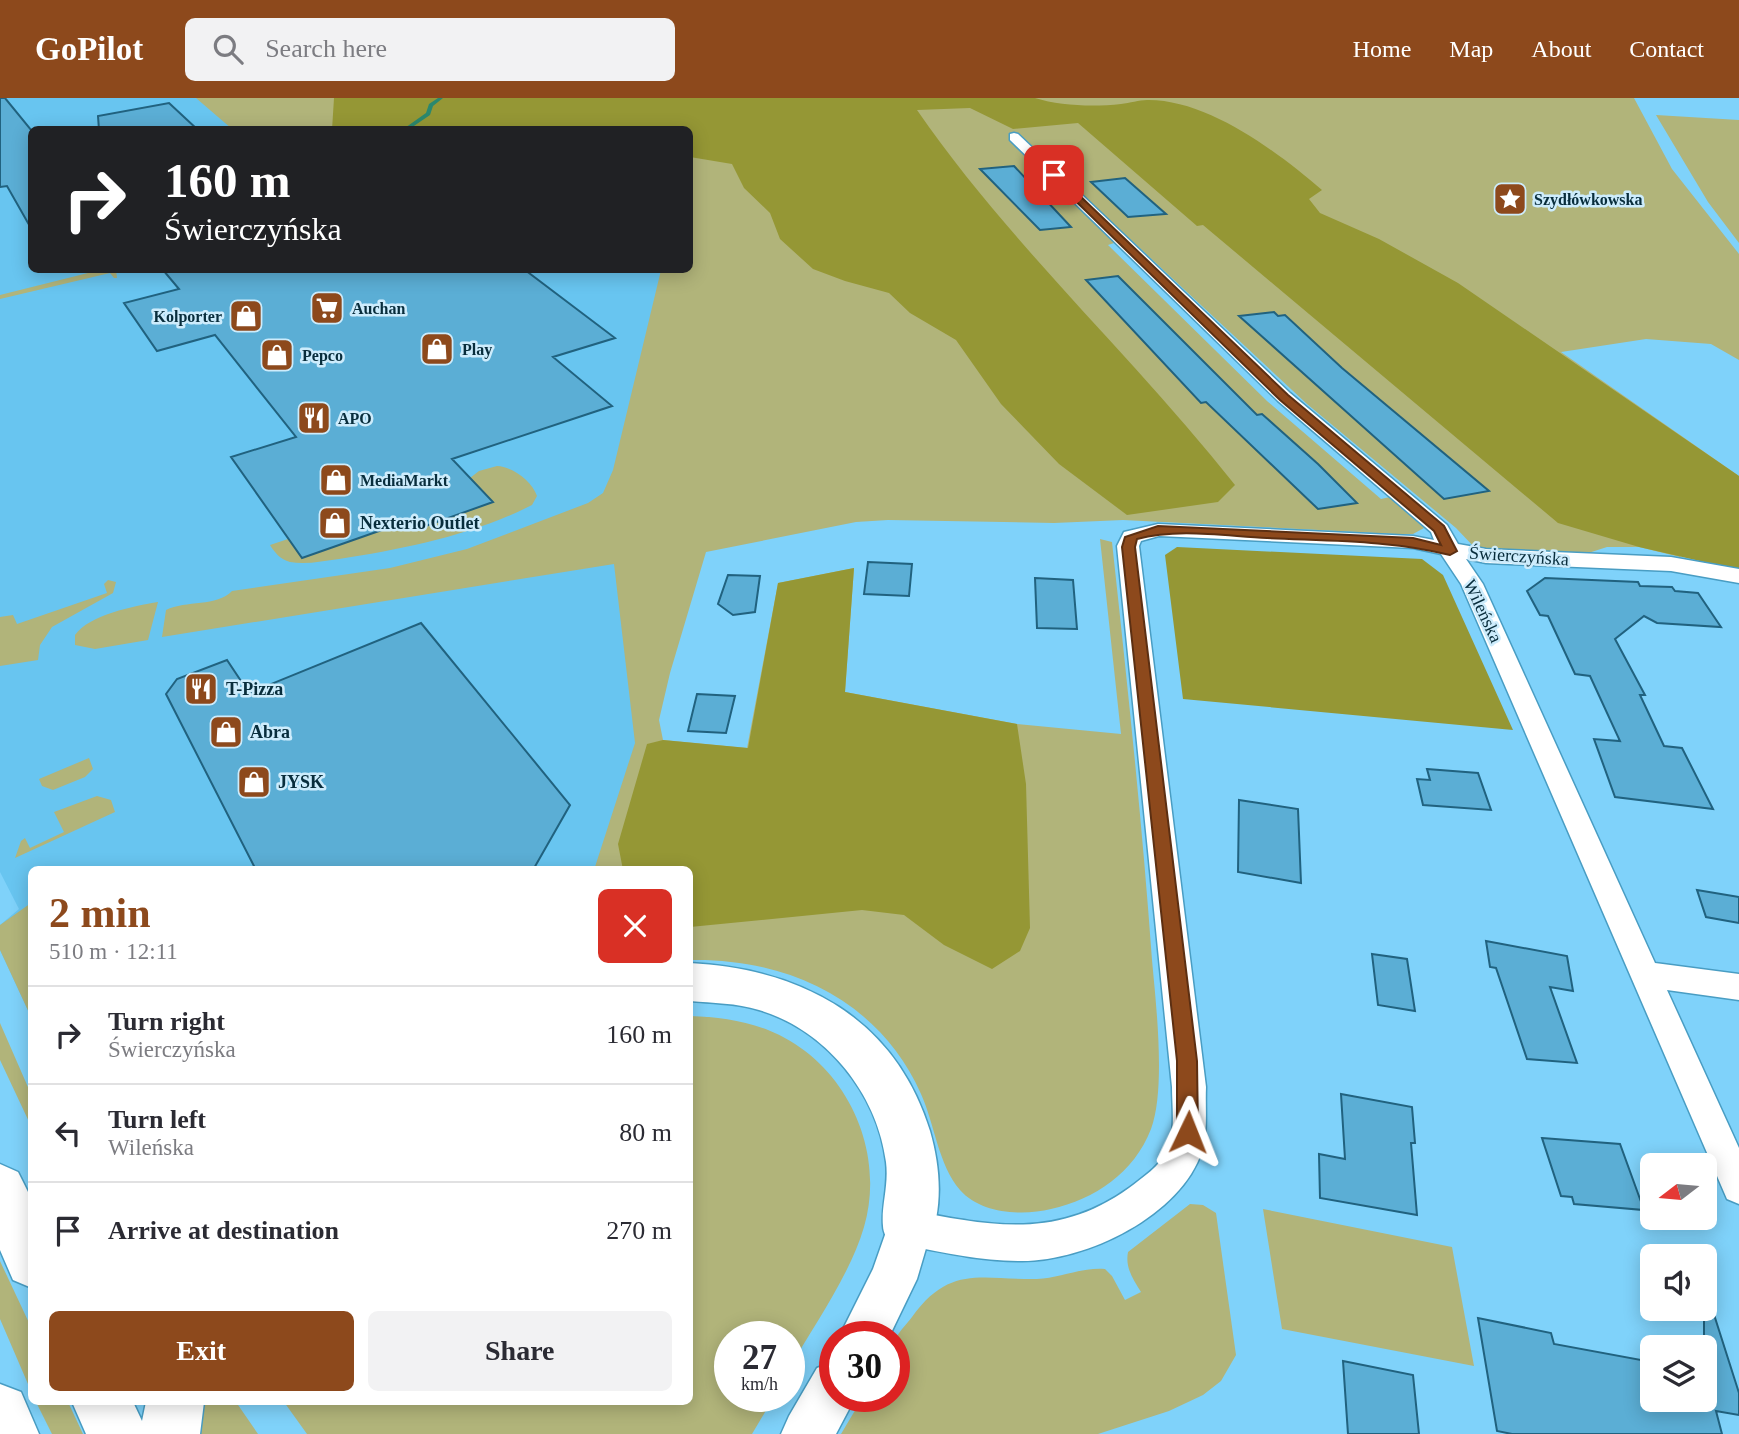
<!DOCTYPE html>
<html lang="en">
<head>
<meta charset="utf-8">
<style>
	body { margin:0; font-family:"Times New Roman",serif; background:#f2f2f3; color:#2b2b33; height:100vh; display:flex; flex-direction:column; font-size:26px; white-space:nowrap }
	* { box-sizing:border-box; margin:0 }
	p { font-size:23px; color:#7c7c81 }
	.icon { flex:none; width:38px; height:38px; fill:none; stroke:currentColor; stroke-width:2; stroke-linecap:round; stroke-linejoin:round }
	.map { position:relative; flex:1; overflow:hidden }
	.side { position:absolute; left:28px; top:768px; width:665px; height:539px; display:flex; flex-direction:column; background:#fff; border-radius:10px; box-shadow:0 4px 18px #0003 }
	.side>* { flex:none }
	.guide { position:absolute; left:28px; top:28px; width:665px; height:147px; border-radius:10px; box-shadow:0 4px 18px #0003; background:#202124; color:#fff; overflow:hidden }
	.needle { width:46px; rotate:254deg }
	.buttons { position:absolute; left:1640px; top:1055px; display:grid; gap:14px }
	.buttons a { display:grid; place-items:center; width:77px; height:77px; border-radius:10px; background:#fff; box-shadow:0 4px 18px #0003; font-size:35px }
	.speed { position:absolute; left:714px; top:1223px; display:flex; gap:14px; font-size:35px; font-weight:700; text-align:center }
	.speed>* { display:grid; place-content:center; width:91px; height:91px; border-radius:50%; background:#fff; box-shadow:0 4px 18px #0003; line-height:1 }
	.speed small { font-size:18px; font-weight:400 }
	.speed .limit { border:10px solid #d22; background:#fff; color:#111 }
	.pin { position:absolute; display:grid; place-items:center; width:60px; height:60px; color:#fff; margin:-30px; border-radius:14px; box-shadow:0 4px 10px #0006 }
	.me { position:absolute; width:77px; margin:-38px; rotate:2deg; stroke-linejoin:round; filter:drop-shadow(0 0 5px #0008) }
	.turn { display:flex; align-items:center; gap:24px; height:147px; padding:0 21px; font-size:32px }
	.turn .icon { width:91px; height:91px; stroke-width:2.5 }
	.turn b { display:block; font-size:49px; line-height:60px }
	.round { display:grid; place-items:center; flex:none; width:74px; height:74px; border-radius:10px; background:#f2f2f3 }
	.summary { display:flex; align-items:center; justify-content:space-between; height:119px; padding:0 21px }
	h1 { font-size:42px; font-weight:700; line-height:52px; color:#8d491c }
	.button { display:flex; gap:14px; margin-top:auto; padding:14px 21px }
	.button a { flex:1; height:80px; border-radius:10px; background:#8d491c; color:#fff; font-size:28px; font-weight:700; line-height:80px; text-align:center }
	.button a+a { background:#f2f2f3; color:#2b2b33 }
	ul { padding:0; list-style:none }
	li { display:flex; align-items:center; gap:21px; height:98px; padding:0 21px; border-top:2px solid #e1e1e2 }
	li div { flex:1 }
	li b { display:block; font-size:26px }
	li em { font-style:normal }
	header { display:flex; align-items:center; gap:42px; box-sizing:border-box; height:98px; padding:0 35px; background:#8d491c; color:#fff }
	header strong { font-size:33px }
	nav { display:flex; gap:38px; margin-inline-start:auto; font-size:24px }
	.search { width:490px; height:63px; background:#f2f2f3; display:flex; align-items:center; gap:18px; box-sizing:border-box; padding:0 24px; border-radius:10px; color:#7c7c81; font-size:26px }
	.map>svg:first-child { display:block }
	.built { fill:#68c5f0 }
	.green { fill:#b1b47a }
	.forest { fill:#959735 }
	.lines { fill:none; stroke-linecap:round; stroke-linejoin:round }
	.stream { fill:#2b886e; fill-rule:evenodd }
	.building { fill:#5baed5; stroke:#21627f; stroke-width:2 }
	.minor-casing { stroke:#499dc3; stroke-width:3 }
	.tertiary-casing { stroke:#499dc3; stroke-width:3 }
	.primary-casing { stroke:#499dc3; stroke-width:3 }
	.minor { fill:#fff; fill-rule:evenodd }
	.tertiary { fill:#fff; fill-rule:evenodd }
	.primary { fill:#fff; fill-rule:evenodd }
	.route { fill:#8d491c; stroke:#5c2f12; stroke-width:2 }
	.labels { text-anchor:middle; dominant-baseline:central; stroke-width:5; stroke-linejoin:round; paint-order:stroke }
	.far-poi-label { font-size:16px; font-weight:bold; fill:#082d3c; stroke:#cdecfc; text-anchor:start }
	.poi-label { font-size:18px; font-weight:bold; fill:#082d3c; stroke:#cdecfc; text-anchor:start }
	.street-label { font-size:18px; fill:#082d3c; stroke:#cdecfc }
</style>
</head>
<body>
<header>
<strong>GoPilot</strong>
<div class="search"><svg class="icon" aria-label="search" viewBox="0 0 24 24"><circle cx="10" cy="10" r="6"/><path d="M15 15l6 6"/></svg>Search here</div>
<nav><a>Home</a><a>Map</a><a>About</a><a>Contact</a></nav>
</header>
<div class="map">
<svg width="1739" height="1336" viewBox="0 0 1739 1336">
	<rect width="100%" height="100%" fill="#7fd2fa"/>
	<path class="built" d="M0 0H214L249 31 32 32V172H690L693 159 647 646 611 772H32L31 919 0 852V827L19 811 0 774Z"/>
	<path class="green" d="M196 0H1634L1672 71 1739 156V262L1711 246 1646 241 1561 254 1739 378 1680 459 1639 449H1607L1579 458 1507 459 1475 450 1456 430 1307 306 1129 140 1108 147 1267 303 1381 401 1390 399 1424 430 1413 436H1397L1123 422 1054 425 888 422 856 424 706 454 670 575 659 622 663 642 747 650 778 485 854 470 845 594 1017 626 1121 636 1100 441 1112 444C1127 583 1142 722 1152 862 1156 906 1166 991 1151 1031 1134 1075 1095 1101 1051 1111 1023 1118 981 1116 960 1092 938 1066 935 1027 921 996 880 903 788 860 690 862V772H594L635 645 614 466 162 539 166 512C186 502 217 509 232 493L390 470 467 451 588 405 603 395 613 372 661 172H690V32L232 31Z
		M1656 17 1739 22V145L1708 104Z
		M100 172H116L117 180H114L110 175 0 201V197Z
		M497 368C513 369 532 383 537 398L532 407C473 437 404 451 339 461 323 463 306 467 290 464 280 461 275 455 270 447L288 441 302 460 416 420 423 429 492 405 470 380 479 373Z
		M108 482 116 484 113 495 52 529 40 547 38 562 0 568V519L13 517 17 526 107 495 104 486Z
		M158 504 148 542 95 551 75 547V537C89 517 134 508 158 504Z
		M89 660 93 671 85 679 53 692 42 688 39 681Z
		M97 698 111 702 115 714 15 760 21 743 25 740 30 750 64 734 54 714Z
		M31 805V919L0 852V827Z
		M690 918C717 919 742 922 768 932 844 962 887 1050 864 1129 850 1177 814 1227 789 1271V1239H730V1298L774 1299 752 1336H307L284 1304H690Z
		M0 925 31 996V1028L0 962Z
		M1190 1106 1203 1107 1216 1115 1236 1257 1221 1283 1203 1297 1169 1313 1098 1336H841L863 1299 894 1298C894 1282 891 1261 894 1245 896 1236 907 1226 912 1219 950 1166 982 1182 1037 1181 1060 1180 1082 1169 1105 1171L1112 1178 1125 1202 1141 1194C1133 1181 1125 1170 1128 1154Z
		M1263 1111 1452 1149 1474 1268 1282 1231Z
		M0 1163 31 1229V1293L0 1221Z
		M36 1304H68L83 1336H52Z
		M196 1304H236L258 1336H200Z"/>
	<path class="forest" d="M334 0H1035C1060 8 1094 9 1121 6 1130 5 1139 2 1147 2 1208 1 1279 55 1322 92L1309 101 1320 115 1379 141 1458 185 1739 378V472L1639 449 1558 425 1203 127 1197 128 1078 25 1013 31 970 10 917 12C1011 148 1134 259 1235 387L1218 404 1127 417 1059 366 1001 306 956 242 910 215 889 195 845 183 813 171 780 141 770 115 744 90 732 66 690 59V32H332Z
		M1177 449 1422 461 1443 477 1513 632 1183 601 1165 457Z
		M854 470 845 594 1017 626 1026 686 1030 830 1020 853 992 871 944 847 904 817 862 812 690 829V772H623L618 746 647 646 663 642 748 650 778 485Z"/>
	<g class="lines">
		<path class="stream" d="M438 0H443L433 8 430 17 408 32H402L426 15 429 6Z"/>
	</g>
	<path class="building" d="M0 0H5L32 33V132L7 88 0 89Z
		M169 5 198 32H99L98 18Z
		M1014 68 1071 129 1040 132 980 71Z
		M1125 80 1166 116 1128 119 1091 84Z
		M163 172H525L615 240 553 259 612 308 452 361 493 404 423 429 416 420 302 460 231 359 296 339 215 237 157 253 124 205 179 191Z
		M1118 178 1257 317 1262 316 1318 366 1357 405 1318 411 1206 304 1201 305 1086 182Z
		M1274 214 1278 218 1285 217 1342 270 1489 393 1444 401 1239 218Z
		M868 464 912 466 909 498 864 496Z
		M728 477 760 478 755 514 733 517 718 506Z
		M1035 480 1073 482 1077 531 1037 530Z
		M1545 480 1638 484 1640 488 1672 489 1675 493 1698 495 1721 529 1657 525 1644 518 1615 541 1645 597H1640L1664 648 1682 650 1713 711 1615 699 1594 641 1620 643 1590 578 1575 576 1548 518 1540 517 1527 493Z
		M421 525 570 707 533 772H256L166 596 177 581 227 562 249 595Z
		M697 596 735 598 726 635 688 633Z
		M1427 671 1478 675 1491 712 1423 707 1417 681 1430 682Z
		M1239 702 1298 711 1301 785 1238 774Z
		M1697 792 1739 799V825L1706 819Z
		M1486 843 1567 858 1573 893 1550 889 1577 965 1527 961 1496 870 1490 869Z
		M1372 856 1407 861 1415 913 1378 907Z
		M1341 996 1412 1009 1415 1045H1411L1417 1117 1320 1100 1319 1056 1345 1061Z
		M1542 1040 1620 1046 1644 1112 1574 1106 1572 1099 1561 1098Z
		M1710 1204 1739 1295V1317L1716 1313 1722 1336H1512L1497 1333 1478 1220 1551 1235 1554 1246 1652 1264V1302H1704V1205Z
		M1343 1263 1413 1277 1419 1336H1348Z"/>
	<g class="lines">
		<defs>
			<path id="minor" d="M1014 35 1018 36 1290 295 1447 427 1458 446 1486 451 1671 459 1739 471V485L1671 473 1486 465 1466 461 1483 486 1655 865 1739 876V902L1667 892 1739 1050V1106L1727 1101 1461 486 1441 456 1413 450 1159 438 1141 443 1139 448 1206 989C1205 1010 1208 1032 1202 1053 1181 1118 1085 1164 1020 1163 982 1163 946 1155 909 1148L896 1142 891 1130 896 1118 909 1112C990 1128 1057 1142 1129 1090 1142 1080 1160 1068 1167 1053 1176 1034 1172 1009 1172 989L1117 448 1124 434 1158 426 1413 438 1434 442 1431 434 1278 303 1010 42V36Z"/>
			<path id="tertiary" d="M909 1108 925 1114 932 1130 917 1181 889 1239H839L873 1171 893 1114Z
				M835 1263V1298H856L836 1336H781L789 1318 817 1270Z"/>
			<path id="primary" d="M690 865C802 871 895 920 930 1033 941 1071 943 1112 928 1148L909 1156 890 1148C888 1142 883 1135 883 1128 881 1108 889 1088 886 1064 877 995 826 932 759 912 736 905 713 905 690 903Z
				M0 1066 18 1074 32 1102V1190L13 1182 0 1152Z
				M0 1286 21 1294 39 1336H0Z
				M72 1304H133L142 1323 146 1304H204L200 1336H86Z"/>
		</defs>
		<use href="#minor" class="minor-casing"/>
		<use href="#tertiary" class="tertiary-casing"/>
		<use href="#primary" class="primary-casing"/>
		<use href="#minor" class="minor"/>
		<use href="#tertiary" class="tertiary"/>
		<use href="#primary" class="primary"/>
	</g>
	<path class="route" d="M1051 75H1056L1288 297 1444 428 1457 453 1450 457C1391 442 1328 443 1267 440 1225 438 1178 430 1137 441L1135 449 1197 963 1198 1034 1195 1041 1188 1043 1180 1041 1177 1034V963L1122 449 1125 439 1158 428 1413 440 1441 447 1434 433 1280 302 1051 79Z"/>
	<defs>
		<symbol id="sight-square" viewBox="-11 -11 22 22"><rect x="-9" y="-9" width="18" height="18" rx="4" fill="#8d491c" stroke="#cdecfc"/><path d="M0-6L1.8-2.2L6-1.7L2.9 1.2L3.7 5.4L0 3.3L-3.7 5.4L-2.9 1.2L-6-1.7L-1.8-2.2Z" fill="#fff"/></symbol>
		<symbol id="supermarket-square" viewBox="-11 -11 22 22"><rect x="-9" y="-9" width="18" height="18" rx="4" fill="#8d491c" stroke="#cdecfc"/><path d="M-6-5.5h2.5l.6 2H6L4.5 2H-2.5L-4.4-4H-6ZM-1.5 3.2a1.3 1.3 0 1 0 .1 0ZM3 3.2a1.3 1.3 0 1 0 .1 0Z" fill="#fff"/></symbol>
		<symbol id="shop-square" viewBox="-11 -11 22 22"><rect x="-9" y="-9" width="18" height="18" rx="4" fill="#8d491c" stroke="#cdecfc"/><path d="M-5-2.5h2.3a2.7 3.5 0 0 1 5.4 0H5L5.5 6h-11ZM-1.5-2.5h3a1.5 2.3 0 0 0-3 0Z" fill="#fff"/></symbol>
		<symbol id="restaurant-square" viewBox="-11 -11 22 22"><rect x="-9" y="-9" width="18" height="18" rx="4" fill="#8d491c" stroke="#cdecfc"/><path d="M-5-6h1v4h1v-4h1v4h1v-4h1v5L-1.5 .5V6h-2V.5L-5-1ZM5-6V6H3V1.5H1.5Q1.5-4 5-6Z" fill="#fff"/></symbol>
	</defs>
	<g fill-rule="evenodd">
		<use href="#sight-square" x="1491" y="82" width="38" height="38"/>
		<use href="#supermarket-square" x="308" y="191" width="38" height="38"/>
		<use href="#shop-square" x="227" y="199" width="38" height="38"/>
		<use href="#shop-square" x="418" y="232" width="38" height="38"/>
		<use href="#shop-square" x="258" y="238" width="38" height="38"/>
		<use href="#restaurant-square" x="295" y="301" width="38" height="38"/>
		<use href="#shop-square" x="317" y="363" width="38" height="38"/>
		<use href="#shop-square" x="316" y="406" width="38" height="38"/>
		<use href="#restaurant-square" x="182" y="572" width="38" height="38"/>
		<use href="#shop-square" x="207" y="615" width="38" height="38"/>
		<use href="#shop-square" x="235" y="665" width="38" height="38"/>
	</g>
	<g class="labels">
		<g class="far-poi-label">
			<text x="1534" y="101">Szydłówkowska</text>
			<text x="352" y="210">Auchan</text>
			<text x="222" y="218" text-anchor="end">Kolporter</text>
			<text x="462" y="251">Play</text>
			<text x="302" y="257">Pepco</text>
			<text x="338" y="320">APO</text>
			<text x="360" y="382">MediaMarkt</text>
		</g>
		<g class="poi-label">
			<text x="360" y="425">Nexterio Outlet</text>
			<text x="226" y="591">T-Pizza</text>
			<text x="250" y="634">Abra</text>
			<text x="278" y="684">JYSK</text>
		</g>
		<g class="street-label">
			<text transform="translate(1519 458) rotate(4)">Świerczyńska</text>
			<text transform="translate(1483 513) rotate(65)">Wileńska</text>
		</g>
	</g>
</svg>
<div class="buttons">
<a><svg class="needle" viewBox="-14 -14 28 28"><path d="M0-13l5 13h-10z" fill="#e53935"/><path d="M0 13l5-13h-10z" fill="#7c7c81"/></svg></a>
<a><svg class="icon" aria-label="sound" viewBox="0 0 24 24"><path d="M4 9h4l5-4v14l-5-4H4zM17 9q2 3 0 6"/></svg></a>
<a><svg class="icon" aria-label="layers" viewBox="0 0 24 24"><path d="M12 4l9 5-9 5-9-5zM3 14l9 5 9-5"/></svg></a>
</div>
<div class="speed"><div>27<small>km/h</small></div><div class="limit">30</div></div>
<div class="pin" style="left:1054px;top:77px;background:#d93025"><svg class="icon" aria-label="arrive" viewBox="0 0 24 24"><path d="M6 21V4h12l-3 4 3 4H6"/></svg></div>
<svg class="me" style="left:1188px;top:1034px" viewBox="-20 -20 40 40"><path d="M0-17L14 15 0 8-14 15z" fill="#8d491c" stroke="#fff" stroke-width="4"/></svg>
<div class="guide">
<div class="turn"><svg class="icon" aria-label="right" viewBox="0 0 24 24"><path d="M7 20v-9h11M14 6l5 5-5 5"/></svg><div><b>160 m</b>Świerczyńska</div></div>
</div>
<section class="side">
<div class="summary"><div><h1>2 min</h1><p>510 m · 12:11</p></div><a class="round" style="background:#d93025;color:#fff"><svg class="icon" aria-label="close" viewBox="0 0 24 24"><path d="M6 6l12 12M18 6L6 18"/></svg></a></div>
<ul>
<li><svg class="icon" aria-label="right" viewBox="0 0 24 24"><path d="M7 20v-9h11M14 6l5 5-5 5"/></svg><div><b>Turn right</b><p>Świerczyńska</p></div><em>160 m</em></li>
<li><svg class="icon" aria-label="left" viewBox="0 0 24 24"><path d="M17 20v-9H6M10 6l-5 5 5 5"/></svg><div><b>Turn left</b><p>Wileńska</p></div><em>80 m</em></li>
<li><svg class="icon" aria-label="arrive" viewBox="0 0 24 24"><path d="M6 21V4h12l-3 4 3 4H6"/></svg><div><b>Arrive at destination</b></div><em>270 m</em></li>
</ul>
<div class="button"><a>Exit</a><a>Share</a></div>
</section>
</div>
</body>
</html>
